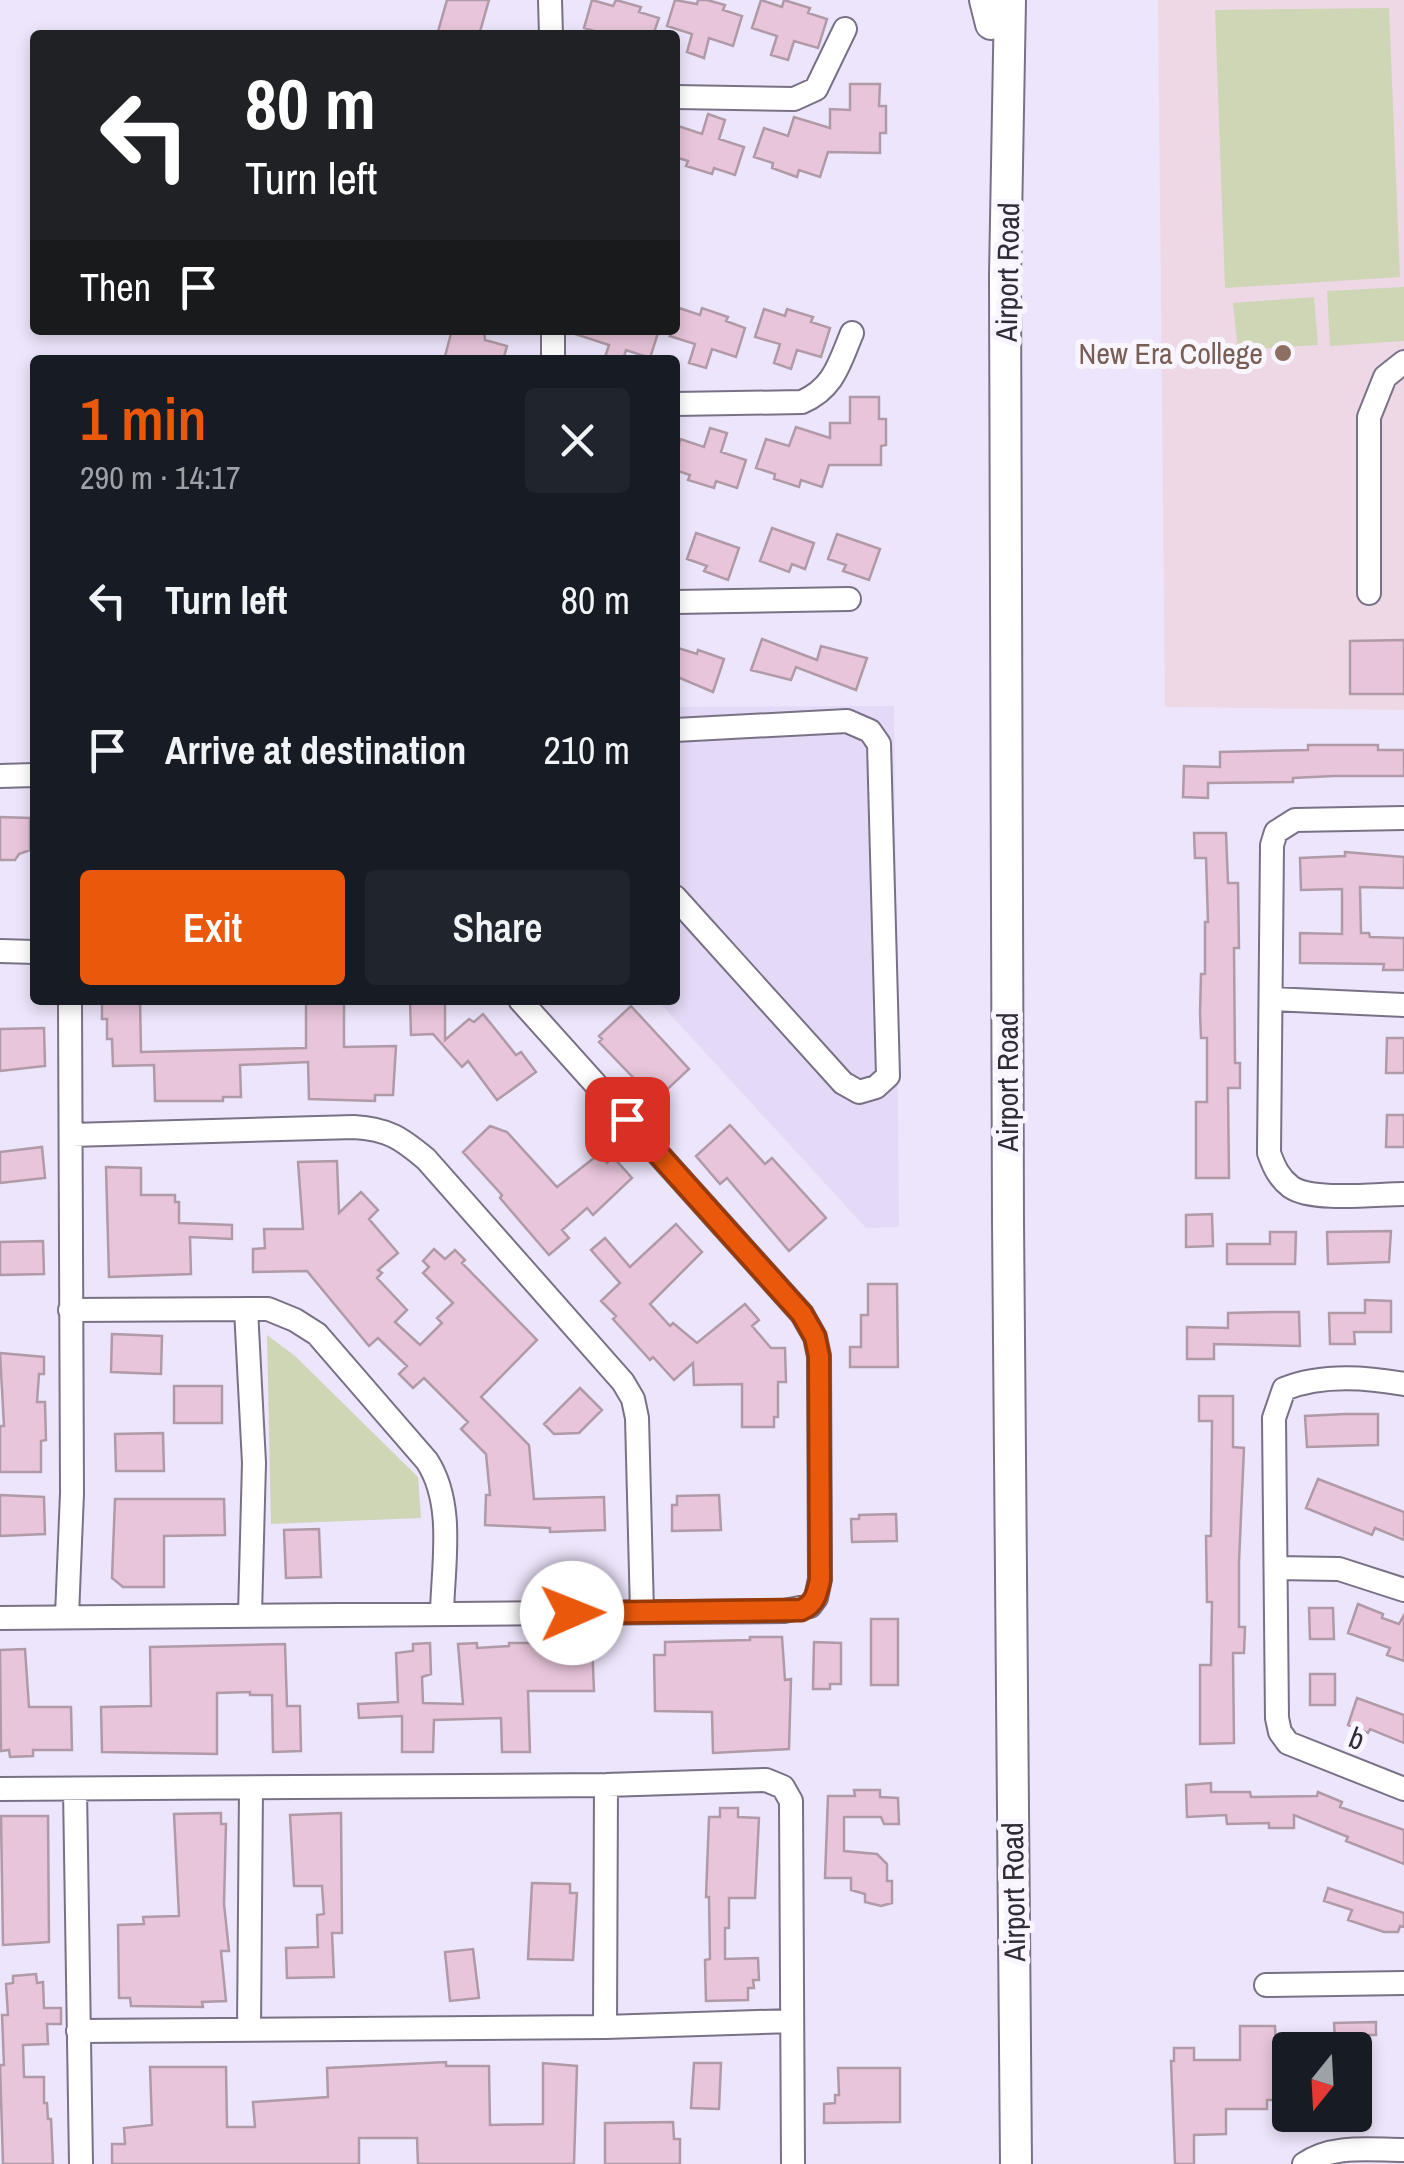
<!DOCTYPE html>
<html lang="en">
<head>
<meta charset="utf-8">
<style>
	body { margin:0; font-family:"Archivo Narrow",sans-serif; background:#20242c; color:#f1f3f6; height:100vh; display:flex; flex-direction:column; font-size:38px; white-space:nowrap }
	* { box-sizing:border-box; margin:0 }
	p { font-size:32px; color:#9ea1a6 }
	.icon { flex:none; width:55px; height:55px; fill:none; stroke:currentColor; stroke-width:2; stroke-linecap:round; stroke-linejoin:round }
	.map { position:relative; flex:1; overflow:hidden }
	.details { position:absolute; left:30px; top:355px; width:650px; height:650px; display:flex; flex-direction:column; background:#171b24; border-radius:10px; box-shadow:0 5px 15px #0003 }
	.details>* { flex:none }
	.hud { position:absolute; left:30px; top:30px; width:650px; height:305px; border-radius:10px; box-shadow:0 5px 15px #0003; background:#202124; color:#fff; overflow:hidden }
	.needle { width:65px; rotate:198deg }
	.controls { position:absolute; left:1272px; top:2032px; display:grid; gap:20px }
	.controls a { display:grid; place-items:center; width:100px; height:100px; border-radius:10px; background:#171b24; box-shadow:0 5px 15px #0003; font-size:50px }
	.pin { position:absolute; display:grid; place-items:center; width:85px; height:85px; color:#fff; margin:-42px; border-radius:20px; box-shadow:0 5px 15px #0006 }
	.me { position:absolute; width:110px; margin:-55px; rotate:89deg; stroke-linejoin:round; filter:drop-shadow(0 0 8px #0008) }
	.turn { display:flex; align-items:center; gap:35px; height:210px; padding:0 50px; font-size:45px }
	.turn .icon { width:130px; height:130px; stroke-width:2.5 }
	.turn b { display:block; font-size:70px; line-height:85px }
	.then { display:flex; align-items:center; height:95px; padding:0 50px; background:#0003; gap:20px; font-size:38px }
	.round { display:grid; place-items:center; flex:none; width:105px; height:105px; border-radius:10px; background:#20242c }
	.overview { display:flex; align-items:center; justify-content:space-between; height:170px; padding:0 50px }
	h1 { font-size:60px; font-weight:600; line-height:75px; color:#ea580c }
	.action { display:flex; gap:20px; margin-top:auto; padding:20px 50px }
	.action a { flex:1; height:115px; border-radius:10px; background:#ea580c; color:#fff; font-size:40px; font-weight:600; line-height:115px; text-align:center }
	.action a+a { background:#20242c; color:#f1f3f6 }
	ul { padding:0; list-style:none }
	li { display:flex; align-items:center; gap:30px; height:150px; padding:0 50px }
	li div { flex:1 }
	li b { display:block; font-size:38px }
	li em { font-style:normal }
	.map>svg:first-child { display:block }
	.built { fill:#e4d9f6 }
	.industrial { fill:#eed8e6 }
	.green { fill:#ced6b6 }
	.building { fill:#e8c5da; stroke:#b09aa7; stroke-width:2.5 }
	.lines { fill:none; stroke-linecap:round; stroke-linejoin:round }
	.minor-casing { stroke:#797185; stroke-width:26 }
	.major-casing { stroke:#797185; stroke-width:34 }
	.minor { stroke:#fff; stroke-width:22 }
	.major { stroke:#fff; stroke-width:30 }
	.route-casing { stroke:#983908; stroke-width:25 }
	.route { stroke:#ea580c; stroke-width:18 }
	.education-dot { fill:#8d6e63; stroke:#f8f5fe; stroke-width:4 }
	.labels { text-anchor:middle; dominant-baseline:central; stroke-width:10; stroke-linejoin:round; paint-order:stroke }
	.street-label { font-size:30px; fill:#2f2c35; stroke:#f8f5fe }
	.education-label { font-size:30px; fill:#785e54; stroke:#f8f5fe; text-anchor:end }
</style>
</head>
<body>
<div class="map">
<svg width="1404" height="2164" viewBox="0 0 1404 2164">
	<rect width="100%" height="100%" fill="#ede5fb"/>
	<path class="built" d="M894 706 899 1227 866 1228 657 1000H675V707Z"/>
	<path class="industrial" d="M1158 0H1404V710L1165 707Z"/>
	<path class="green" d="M1389 8 1400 277 1225 288 1215 10Z
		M1404 287V341L1330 346 1327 291Z
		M1314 297 1318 345 1238 350 1233 303Z
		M267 1335 295 1356 418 1477 421 1518 271 1524Z"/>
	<path class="building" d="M447 0H489L479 35H437Z
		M592 0 613 6 616 0 641 7 639 12 659 18 653 35H607L584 28Z
		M675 0 697 4 698 0H707L725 5 723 10 742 16 733 46 709 38 704 58 687 52 692 34 667 26Z
		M761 0 782 7 784 0 810 8 808 13 827 19 818 48 794 41 788 60 771 55 777 36 752 28Z
		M850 84H880L879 106H886V133H880V153L828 152 820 177 799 170 797 177 772 168 773 163 754 157 764 128 788 136 794 117 830 128V109L850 110Z
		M708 114 725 120 719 139 744 147 735 175 714 168 712 174 686 166 688 161 675 157 678 126 702 134Z
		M679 308 700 315 702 308 728 317 726 321 745 328 736 357 712 349 706 368 689 363 695 344 670 336 675 330Z
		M764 309 785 316 787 309 813 317 811 322 830 328 821 357 797 350 791 369 774 363 780 344 755 337Z
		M452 330H484L485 340 507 346 503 360H444Z
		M573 330H659L650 358 626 350 623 360H604L609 345 572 333Z
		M850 397H879V419H886V445L881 446V465H829L822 487 801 480 799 487 774 479 775 474 756 468 766 439 789 446 796 427 830 438V423H850Z
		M710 428 727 433 721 452 746 460 737 488 716 481 714 488 688 480 690 475 675 470 680 439 704 447Z
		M772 528 814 543 805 569 792 564 789 572 760 561Z
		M696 533 739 548 728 580 704 571 707 566 687 559Z
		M837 534 880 549 869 580 843 571 846 565 828 559Z
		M762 639 817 660 821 646 867 658 856 690 796 667 791 680 751 670Z
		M1404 640V694H1350V641Z
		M678 648 697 654 698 650 724 659 713 692 675 676Z
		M1308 745H1378V750H1404V776H1334L1293 778V782L1208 783V798L1183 797 1184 766 1220 767V752L1308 750Z
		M0 817 30 818V850L19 854 15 860H0Z
		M1194 833H1226L1228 883H1238L1239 948H1234L1235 1063H1240V1088H1228L1229 1178H1196V1102H1207V1038H1201L1200 1013 1201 974H1205V922H1208L1206 858H1195Z
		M1345 852 1404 857V888L1360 887 1361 933H1369L1370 937 1404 938V970H1383L1384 964 1300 963V933L1342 934V889L1301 890 1300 858 1345 856Z
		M102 1000H140L141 1052 306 1048V1000H344V1047L396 1046 393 1095H375V1101L309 1099 308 1062 240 1065 241 1097H223V1101H155L154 1065 113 1066 112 1039H107V1019H102Z
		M410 1000H445V1040L469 1019 474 1022 483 1014 516 1055 521 1052 536 1072 497 1100 468 1061 462 1067 433 1034 411 1035Z
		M631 1006 689 1069 658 1098 652 1091 649 1094 599 1042 602 1039 599 1036Z
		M44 1028 45 1066 0 1071V1029Z
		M1387 1038H1404V1073H1386Z
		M1387 1115H1404V1147H1386Z
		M730 1125 765 1164 772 1158 826 1218 789 1251 727 1178 720 1184 696 1156Z
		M490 1126 507 1132 557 1187 599 1154 607 1163 613 1157 632 1178 593 1215 587 1208 562 1230 569 1238 549 1255 500 1198 502 1195 463 1152Z
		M42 1147 45 1178 0 1183V1152Z
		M337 1161 339 1213 361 1192 378 1210 369 1219 398 1253 378 1270 382 1273 377 1278 407 1310 395 1322 420 1345 442 1323 437 1318 453 1303 423 1273 429 1267 423 1261 434 1249 445 1259 455 1250 465 1260 462 1263 537 1340 481 1397 529 1445 534 1499 604 1497 605 1530 550 1532V1528L485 1525 486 1495H490L486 1454 461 1429 468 1422 424 1378 413 1388 399 1374 407 1366 378 1338 369 1346 307 1271 253 1272V1249L265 1248 264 1229H303L298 1162Z
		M106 1167 141 1168V1195H175V1202H179V1223L232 1225V1239L190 1237 191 1274 109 1277Z
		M1212 1214 1213 1246 1186 1247V1215Z
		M676 1224 702 1252 650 1304 670 1326 673 1323 697 1343 745 1304 759 1320 752 1326 771 1348H785L786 1382H778V1417H774V1427H742V1384L694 1385 693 1363 674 1380 653 1357 650 1360 613 1319 616 1316 601 1301 620 1283 591 1250 605 1238 630 1267Z
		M1391 1231 1389 1262 1328 1264 1327 1232Z
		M1270 1232H1296L1295 1264H1227V1244H1270Z
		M43 1241 44 1274 0 1275V1242Z
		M868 1284H897L898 1367H850V1347H861V1315H868Z
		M1365 1300 1391 1301V1332H1354L1355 1344H1330L1329 1313H1365Z
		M1274 1312H1299L1300 1346 1214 1344V1359H1187V1327L1228 1328V1313Z
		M112 1334 162 1336 161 1374 111 1372Z
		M0 1353 44 1357V1374H39L37 1402H45L46 1440 41 1441V1472H0V1426H4Z
		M174 1386H222V1423H174Z
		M580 1388 602 1410 579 1433 554 1434 544 1424Z
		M1199 1396H1233V1447L1244 1448 1239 1562V1627H1245L1244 1653H1233L1234 1743 1200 1744V1665H1211L1212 1602H1207L1206 1536H1211L1212 1421H1199Z
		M1345 1414H1378V1445L1307 1447 1305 1416Z
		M163 1433 164 1471H116L115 1434Z
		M1318 1479 1404 1512V1540L1375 1528 1372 1535 1306 1508Z
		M0 1495 44 1497 45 1534 0 1536Z
		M719 1495 721 1530 672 1531V1505H677V1496Z
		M115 1499H224L225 1535 164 1536V1587H123L112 1578Z
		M896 1514 897 1541 852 1542 851 1519H859V1515Z
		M319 1529 321 1577 286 1578 284 1530Z
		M1358 1604 1383 1614 1382 1618 1399 1624 1404 1615V1661L1387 1655 1390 1648 1348 1633Z
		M1309 1608H1333L1334 1639H1310Z
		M871 1619H898V1685H871Z
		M750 1637H782L785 1680 791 1679 789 1749 713 1753 712 1712 655 1711 654 1655H665V1642L750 1640Z
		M814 1642 841 1643V1684H830V1689H813Z
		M430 1643 431 1674 422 1677 423 1703 463 1704 458 1644 477 1643V1648L509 1646V1643H592L594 1691H528L530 1752H502L501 1718 434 1720 433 1752H402V1716L359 1718 358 1704 398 1702 396 1653 413 1651V1644Z
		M285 1644 287 1706H300L301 1751 273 1752 272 1695H250V1692L217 1693V1754L102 1752 101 1707 151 1706 150 1647Z
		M25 1649 29 1707H71L72 1750H33V1756L10 1757 9 1750 1 1751 0 1650Z
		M1310 1674H1335V1705H1310Z
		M1357 1698 1404 1715V1743L1370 1729 1368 1733 1348 1725Z
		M1211 1783V1792H1250L1251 1797 1317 1796 1318 1792 1342 1802 1340 1807 1404 1830V1864L1346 1841 1348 1837 1294 1815V1828H1269V1823L1227 1824 1226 1815 1187 1817 1186 1785Z
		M854 1790H880V1797L898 1798 899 1824H884L881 1817H844V1851L877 1854 887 1864V1881H892V1903L881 1906 865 1902V1894L851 1890V1878H825L828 1796H855Z
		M720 1808H738V1817L759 1818 755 1898H729V1928H725V1959L758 1958 759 1980H753L754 1988H748V2000L706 2001 705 1960 710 1959 709 1897H706L709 1817H720Z
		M221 1813V1824H226L224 1904 229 1951H221L226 2001 202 2002 203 2007 131 2006 130 1998H119L118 1925 144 1924 143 1917 179 1916 174 1814Z
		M341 1813 342 1933H332L334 1977 287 1978 286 1948 318 1947 317 1915 324 1914 322 1886H294L290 1815Z
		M1 1816H48L49 1942 3 1945Z
		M532 1883 570 1884V1893H577L573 1960 528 1959Z
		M1328 1888 1404 1913V1927L1400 1926 1398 1932H1384L1348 1920 1352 1910 1324 1901Z
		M473 1949 479 1998 450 2001 445 1952Z
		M36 1974 37 1983 43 1982 44 2008H61V2024H47L48 2044 23 2045 24 2077H44V2103H47L48 2119H51L53 2164H3L0 2065H4L2 2015H8L6 1984 13 1983V1976Z
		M1376 2022V2035H1369V2038L1335 2037 1334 2023Z
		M1240 2026H1275L1278 2100H1267V2109H1226V2134L1194 2135V2164H1175L1171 2061H1174V2048H1194V2060H1240Z
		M446 2062V2066H489L490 2125 543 2124V2063L577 2066 574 2164H418L417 2138H359V2164H112V2144H125L124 2128 152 2125 150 2067H226L227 2127H255L253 2102 328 2097 327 2068Z
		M694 2063H721L719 2109 691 2108Z
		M838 2068H900V2122L824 2123V2104L835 2103V2095H839Z
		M673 2122 674 2139H680V2164H605V2123Z"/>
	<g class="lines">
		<defs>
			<path id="minor" d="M550 0 551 35
				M675 97 794 99 816 89 845 29
				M553 330V360
				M675 404 802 402C834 388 839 364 852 333
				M1369 593V417L1385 377 1404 362
				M675 602 849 599
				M675 730 847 721 870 731 879 744 888 1076 876 1087 859 1092 843 1083 675 897
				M0 776 35 775
				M1404 818 1295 820 1276 832 1272 845 1269 1153C1274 1167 1279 1178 1291 1187 1313 1202 1377 1194 1404 1194
				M0 951 35 952
				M1272 999 1404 1005
				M71 1135 354 1127C388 1129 401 1138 426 1159L623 1382 633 1399 637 1418 642 1612
				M246 1309 254 1463 250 1614
				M70 1310 268 1309 295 1320 317 1334 427 1461C455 1504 443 1564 442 1613
				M1404 1384C1366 1377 1320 1374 1284 1389L1274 1418 1277 1718 1280 1732 1288 1743 1404 1789
				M1276 1568 1339 1569 1404 1590
				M67 1616 72 1493 70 1000
				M0 1618 784 1611 810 1606 816 1598 820 1579 819 1356 815 1337 802 1314 520 1000
				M0 1789 606 1785 766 1780 783 1787 791 1801 793 2164
				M75 1789 81 2164
				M1266 1985 1404 1983
				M605 2027 606 1785
				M249 2029 251 1788
				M78 2031 605 2027 791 2021
				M1304 2164C1332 2144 1371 2150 1404 2150"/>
			<path id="major" d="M985 0 991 24
				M1010 0 1005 276 1008 1220 1016 2164"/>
		</defs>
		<use href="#minor" class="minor-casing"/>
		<use href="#major" class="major-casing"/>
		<use href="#minor" class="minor"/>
		<use href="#major" class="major"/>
	</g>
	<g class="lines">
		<defs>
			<path id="route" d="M572 1613 801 1610C815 1604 817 1594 820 1580L819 1356 815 1337 802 1314 627 1119"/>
		</defs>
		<use href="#route" class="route-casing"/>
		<use href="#route" class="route"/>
	</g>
	<circle class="education-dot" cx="1283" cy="353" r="10"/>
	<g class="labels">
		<g class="street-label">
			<text transform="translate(1007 272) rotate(-89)">Airport Road</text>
			<text transform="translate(1007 1082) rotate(-90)">Airport Road</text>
			<text transform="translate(1357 1738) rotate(21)">b</text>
			<text transform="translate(1013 1892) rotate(-91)">Airport Road</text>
		</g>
		<g class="education-label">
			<text x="1263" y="353">New Era College</text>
		</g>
	</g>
</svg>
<div class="controls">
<a><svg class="needle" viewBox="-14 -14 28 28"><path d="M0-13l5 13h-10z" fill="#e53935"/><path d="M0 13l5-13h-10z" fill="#9ea1a6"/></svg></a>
</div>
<div class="pin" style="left:627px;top:1119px;background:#d93025"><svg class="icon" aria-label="arrive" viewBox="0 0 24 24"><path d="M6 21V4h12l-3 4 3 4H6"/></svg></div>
<svg class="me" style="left:572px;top:1613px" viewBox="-20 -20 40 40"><circle r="19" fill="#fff"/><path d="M0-13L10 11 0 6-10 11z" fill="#ea580c"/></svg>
<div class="hud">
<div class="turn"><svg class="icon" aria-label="left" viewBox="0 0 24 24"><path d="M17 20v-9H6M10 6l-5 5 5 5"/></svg><div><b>80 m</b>Turn left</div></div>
<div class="then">Then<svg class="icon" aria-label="arrive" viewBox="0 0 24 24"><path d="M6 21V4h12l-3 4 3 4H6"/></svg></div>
</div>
<section class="details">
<div class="overview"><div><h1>1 min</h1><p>290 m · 14:17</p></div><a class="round"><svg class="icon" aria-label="close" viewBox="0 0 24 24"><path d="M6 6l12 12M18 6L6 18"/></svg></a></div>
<ul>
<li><svg class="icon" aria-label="left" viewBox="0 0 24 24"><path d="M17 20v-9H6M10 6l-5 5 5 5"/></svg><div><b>Turn left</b></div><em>80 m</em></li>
<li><svg class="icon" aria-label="arrive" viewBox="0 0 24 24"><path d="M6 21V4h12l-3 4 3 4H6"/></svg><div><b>Arrive at destination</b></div><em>210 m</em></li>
</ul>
<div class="action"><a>Exit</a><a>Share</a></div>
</section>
</div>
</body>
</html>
